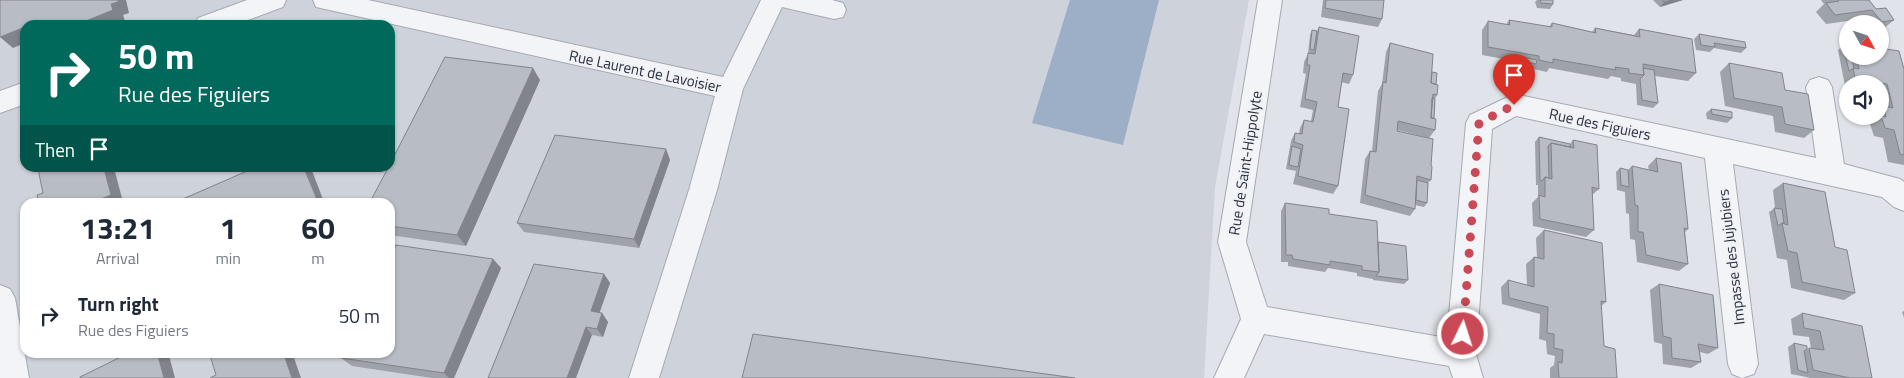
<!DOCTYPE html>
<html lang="en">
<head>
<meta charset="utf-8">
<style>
	body { margin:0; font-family:"Titillium Web",sans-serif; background:#f2f2f3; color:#1f2937; height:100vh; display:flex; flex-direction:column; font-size:19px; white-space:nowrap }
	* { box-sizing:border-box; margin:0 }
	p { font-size:16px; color:#747a83 }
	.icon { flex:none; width:28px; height:28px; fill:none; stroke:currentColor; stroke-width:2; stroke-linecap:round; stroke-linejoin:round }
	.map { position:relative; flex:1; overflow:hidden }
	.side { position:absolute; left:20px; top:198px; width:375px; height:160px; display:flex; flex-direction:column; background:#fff; border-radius:15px; box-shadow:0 1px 4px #0004 }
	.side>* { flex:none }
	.top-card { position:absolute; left:20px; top:20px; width:375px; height:152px; border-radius:15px; box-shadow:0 1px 4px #0004; background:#00695c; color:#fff; overflow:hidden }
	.needle { width:32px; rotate:130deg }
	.buttons { position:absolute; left:1839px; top:15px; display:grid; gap:10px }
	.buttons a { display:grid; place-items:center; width:50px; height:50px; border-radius:50%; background:#fff; box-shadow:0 1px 4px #0004; font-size:25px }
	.pin { position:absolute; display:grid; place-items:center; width:42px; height:42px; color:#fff; margin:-51px -21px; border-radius:50% 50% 50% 0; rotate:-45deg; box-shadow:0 0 5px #0007 }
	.pin .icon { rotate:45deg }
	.me { position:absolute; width:55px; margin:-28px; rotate:4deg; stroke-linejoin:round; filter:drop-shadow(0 0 4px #0008) }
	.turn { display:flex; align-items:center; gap:18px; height:105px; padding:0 15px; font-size:22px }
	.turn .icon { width:65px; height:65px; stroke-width:2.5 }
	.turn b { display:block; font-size:35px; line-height:42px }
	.then { display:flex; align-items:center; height:48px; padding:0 15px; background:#0003; gap:10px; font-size:19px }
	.eta { display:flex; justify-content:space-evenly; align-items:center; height:85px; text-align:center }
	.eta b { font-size:30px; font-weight:700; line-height:35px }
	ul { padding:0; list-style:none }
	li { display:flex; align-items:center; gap:15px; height:65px; padding:0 15px }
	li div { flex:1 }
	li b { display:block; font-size:19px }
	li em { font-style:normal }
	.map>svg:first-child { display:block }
	.built { fill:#ced2da; fill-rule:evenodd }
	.water { fill:#9cafc7 }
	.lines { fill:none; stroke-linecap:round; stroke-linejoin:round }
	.minor-casing { stroke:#a5aab3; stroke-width:2 }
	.minor { fill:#f3f4f7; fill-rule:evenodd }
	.wall { fill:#9ea2a9 }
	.shaded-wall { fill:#81848a }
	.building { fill:#b8bcc5; stroke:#81848a }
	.route { stroke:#c94956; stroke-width:9; stroke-dasharray:0 16.2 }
	.labels { text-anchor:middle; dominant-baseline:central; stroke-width:4.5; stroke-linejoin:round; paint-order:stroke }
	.street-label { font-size:15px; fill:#29303f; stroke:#f0f2f6 }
</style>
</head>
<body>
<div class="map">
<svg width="1904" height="378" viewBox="0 0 1904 378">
	<rect width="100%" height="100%" fill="#e0e3e9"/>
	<path class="built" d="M0 0H1249L1215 187 1204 378H0ZM25 25H390V168H25ZM25 202H390V352H25Z"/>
	<path class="water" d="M1070 0H1159L1123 145 1032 123Z"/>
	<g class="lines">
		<defs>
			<path id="minor" d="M247 0H286L283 7 234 25H195L198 18Z
				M313 0H368L723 77 761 0H832L843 3 846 10 843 17 834 19 782 7 743 89 717 190 659 378H629L689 190 715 96 325 9 316 7Z
				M1258 0H1282L1246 242 1267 307 1447 338 1466 123 1470 115 1514 94 1816 158 1806 87 1810 80 1819 77 1828 80 1832 87 1844 164 1900 179 1904 182V211L1894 207 1882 197 1733 164 1758 364 1754 374 1742 378 1732 374 1728 364 1705 158 1516 116 1492 129 1476 354 1483 378H1453L1449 366 1264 334 1244 378H1214L1241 319 1218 242Z
				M25 82V104L0 113V91Z
				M0 285 10 289 15 298 29 378H0Z"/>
		</defs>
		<use href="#minor" class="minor-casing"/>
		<use href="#minor" class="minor"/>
	</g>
	<path class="wall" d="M1323 0H1384L1382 19 1378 27 1321 17Z
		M1537 0H1553V4L1550 9 1537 8 1535 2Z
		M1653 0H1683L1660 7Z
		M1821 0H1869L1876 9 1894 20 1883 29 1880 30V24H1866L1862 19 1826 24 1816 12 1824 4Z
		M1509 20 1549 27 1552 23 1592 32 1595 28 1634 35 1639 29 1696 73 1688 81 1655 76 1658 103 1653 108 1637 105 1636 84 1621 81V78L1611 76 1608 79 1549 68 1547 72 1520 66V62L1482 55V30L1488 21 1506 25Z
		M1319 27 1353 75 1349 84 1341 82 1338 107V186L1333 194 1293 184 1296 171 1286 169 1291 141 1295 133 1299 134 1300 128 1304 120 1311 121 1313 110 1300 107 1306 74 1303 73 1304 62 1308 54 1310 35 1312 30 1317 31Z
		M1699 34 1746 48 1741 53 1714 48 1710 52 1696 50 1694 39Z
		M1390 43 1432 72 1436 84 1437 95 1435 99 1434 118 1435 130 1429 138 1397 130 1431 165V180L1428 183 1427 203 1424 207 1415 205V209L1410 216 1360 203 1365 159 1370 151H1372L1378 91 1382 84 1386 52Z
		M1843 45 1848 56H1880L1904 69V165L1888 162 1883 138 1874 136 1870 124 1874 121 1873 116H1880V84H1848V87L1845 86 1838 50Z
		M1729 63 1785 90 1814 130 1804 138 1775 132 1773 116 1725 106 1720 72Z
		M540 80 466 246 390 235V202Z
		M1711 109 1732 118 1727 123 1707 119 1706 113Z
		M1539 137 1570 144 1573 140 1599 189 1592 195 1594 230 1586 237 1533 226 1532 203 1538 197V185H1536L1535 142Z
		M666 149 670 160 639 248 524 232 517 223Z
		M1656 158 1688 229 1685 232 1688 264 1679 271 1637 262 1635 240 1630 239 1629 214 1626 213 1625 192 1617 190 1616 172 1620 168 1628 170 1632 166 1649 170 1648 166Z
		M1783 183 1835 247 1855 293 1844 300 1791 288 1787 260 1777 258 1769 212 1775 208 1773 190Z
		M1285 203 1329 214 1378 242 1408 280 1404 284 1373 280V279L1357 276V273L1328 268 1325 272 1288 266V262H1281V211Z
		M1544 230 1606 302 1601 306 1604 346 1617 378H1550V368L1554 365 1555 356 1547 354 1546 341 1539 339 1540 314 1502 304 1501 287 1508 280 1527 285 1526 264 1534 257 1537 258 1536 238Z
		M493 259 501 268 454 378H432L352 366 341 358Z
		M604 274 610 283 599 313H602L608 322 603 337 592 335 488 378Z
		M1659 284 1718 348 1708 354 1700 352 1701 362 1691 368 1663 364 1662 344 1654 342 1650 290Z
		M1904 311V318L1902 312Z
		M1802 313 1872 378H1811L1791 374 1788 347 1794 343 1807 349 1811 348 1809 337 1793 335 1791 319Z"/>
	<path class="shaded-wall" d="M118 0H126L129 13 123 15 125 21 115 25H76Z
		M1672 0H1683L1660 7 1664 2Z
		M38 22 41 25H30Z
		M25 27V43L13 48 0 37Z
		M533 68 540 80 466 246 457 235Z
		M666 149 670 160 639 248 634 239Z
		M104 168H114L123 202H93Z
		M304 168H311L324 202H318Z
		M493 259 501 268 454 378H449L444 373Z
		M604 274 610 283 597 320 591 311Z
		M602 313 608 322 603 337 597 329Z
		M586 327 592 335 576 378H567Z
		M157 352H168L175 378H164Z
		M283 352H292L301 378H292Z"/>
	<path class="building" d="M0 0H118V2L111 4 113 10 76 25H38V22L30 25H25V27L0 37Z
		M1326 0H1384L1382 19 1325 8Z
		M1540 0H1553V4L1541 3Z
		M1662 0H1672L1664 2Z
		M1838 0H1869L1876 9 1886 8 1894 20 1882 22 1872 10 1835 15 1826 3 1839 1Z
		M1509 20 1552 27V23L1596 33 1595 28 1640 37 1639 29 1692 39 1696 73 1643 64 1644 75 1629 73V69L1615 67 1616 70 1553 59V63L1539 60V56L1488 47V21L1510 25Z
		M1319 27 1359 36 1353 75 1343 73 1338 107 1349 109 1338 186 1298 176 1303 145 1294 142 1295 133 1302 134 1304 120 1313 122 1317 102 1305 99 1310 65H1307L1308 53 1315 54Z
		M1312 30 1317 31 1314 50 1310 49Z
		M1699 34 1745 42 1746 48 1714 43 1715 47 1701 45Z
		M1390 43 1433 54 1431 83 1438 85 1437 95 1433 94 1431 118 1436 119 1435 130 1398 121 1397 131 1433 139 1431 165 1432 166 1431 180 1417 176 1415 209 1365 195 1370 151 1376 152 1383 82 1386 83Z
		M1843 45 1848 46V56H1851L1854 68 1849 71Z
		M1880 48 1899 51 1904 69V155L1900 154 1894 130 1885 128 1881 116 1886 117 1884 106 1893 108 1887 84 1855 78 1853 68 1859 69 1856 56H1880Z
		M445 57 533 68 457 235 390 226V202H370L388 168H390V164Z
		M1523 57 1537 60 1536 64 1523 61Z
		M1729 63 1782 73 1785 90 1808 94 1814 130 1785 124 1782 107 1734 98Z
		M1643 68 1654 70 1658 103 1642 100 1640 79 1644 75Z
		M1432 72 1437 73 1436 84 1431 83Z
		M1432 98 1435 99 1434 118H1431Z
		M1711 109 1732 112V118L1712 114Z
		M555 135 666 149 634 239 517 223Z
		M1539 137 1570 144V147L1551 143 1548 146 1549 178 1545 177 1542 181 1540 180Z
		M1573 140 1597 145 1599 189 1592 187 1594 230 1540 219 1539 195 1545 197V177L1552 179 1551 143 1574 148Z
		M1292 146 1301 149 1298 167 1289 165Z
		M1656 158 1681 163 1687 217 1688 229 1684 228 1688 264 1646 255 1643 232H1638V206L1635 205 1632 166 1658 172Z
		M41 168H104L111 195 93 202H39L37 195 43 193 38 169Z
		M254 168H304L318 202H176Z
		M1620 168 1628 170 1629 187 1621 185Z
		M1417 180 1428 183 1427 203 1416 200Z
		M1783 183 1825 192 1835 247 1847 250 1855 293 1802 282 1797 253 1788 251 1782 223 1788 225Z
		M1285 203 1329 209V214L1377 221 1379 272 1362 270V266L1330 261V265L1293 259 1292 255H1286Z
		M1774 208 1782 209 1784 223H1782L1778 226Z
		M1544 230 1602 243 1606 302 1601 301 1604 346 1615 349 1617 378H1559L1558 362 1562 363 1563 350 1554 348V334L1547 333 1548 307 1509 298 1508 280 1534 287V257L1544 259Z
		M1378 242 1406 246 1408 280 1376 276 1379 272Z
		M396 245 493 259 444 373 341 358 344 352H390V258Z
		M534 264 604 274 591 311 602 313 597 329 586 327 567 378H488Z
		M1659 284 1713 295 1718 348 1698 344 1701 362 1672 358 1671 338 1663 336Z
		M1802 313 1862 326 1872 378H1850L1813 370 1809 348 1824 350 1820 331 1804 328Z
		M753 334 1075 378H742Z
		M1794 343 1807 346V349L1804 351 1808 373 1798 370Z
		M131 352H157L164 378H80V377Z
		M209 352H283L292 378H210L216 375Z"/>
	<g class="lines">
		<path class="route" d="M1463 334 1479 123 1514 105"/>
	</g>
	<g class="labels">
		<g class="street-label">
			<text transform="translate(645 71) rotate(12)">Rue Laurent de Lavoisier</text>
			<text transform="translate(1600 124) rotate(12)">Rue des Figuiers</text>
			<text transform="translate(1245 163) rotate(-81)">Rue de Saint-Hippolyte</text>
			<text transform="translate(1731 257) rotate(-97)">Impasse des Jujubiers</text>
		</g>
	</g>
</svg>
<div class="buttons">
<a><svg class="needle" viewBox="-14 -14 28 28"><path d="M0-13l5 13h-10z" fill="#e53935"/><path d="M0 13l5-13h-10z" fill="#747a83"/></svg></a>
<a><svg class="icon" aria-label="sound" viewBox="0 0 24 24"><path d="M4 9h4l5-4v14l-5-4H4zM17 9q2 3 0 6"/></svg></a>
</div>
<div class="pin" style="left:1514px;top:105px;background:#d93025"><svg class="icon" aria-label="arrive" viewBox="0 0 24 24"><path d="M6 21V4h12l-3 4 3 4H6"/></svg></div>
<svg class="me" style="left:1463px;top:334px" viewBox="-20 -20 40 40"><circle r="17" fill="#c94956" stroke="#fff" stroke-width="3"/><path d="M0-11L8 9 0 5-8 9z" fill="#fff"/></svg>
<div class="top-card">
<div class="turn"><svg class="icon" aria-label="right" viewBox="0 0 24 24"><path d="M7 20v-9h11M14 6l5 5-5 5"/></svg><div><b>50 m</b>Rue des Figuiers</div></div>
<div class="then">Then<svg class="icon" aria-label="arrive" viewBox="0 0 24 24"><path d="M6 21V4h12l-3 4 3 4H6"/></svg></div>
</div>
<section class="side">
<div class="eta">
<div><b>13:21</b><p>Arrival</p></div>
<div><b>1</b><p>min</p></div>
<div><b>60</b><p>m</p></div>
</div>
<ul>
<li><svg class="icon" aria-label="right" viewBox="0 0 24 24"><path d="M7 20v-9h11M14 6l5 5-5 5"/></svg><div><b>Turn right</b><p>Rue des Figuiers</p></div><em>50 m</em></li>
</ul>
</section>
</div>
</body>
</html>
